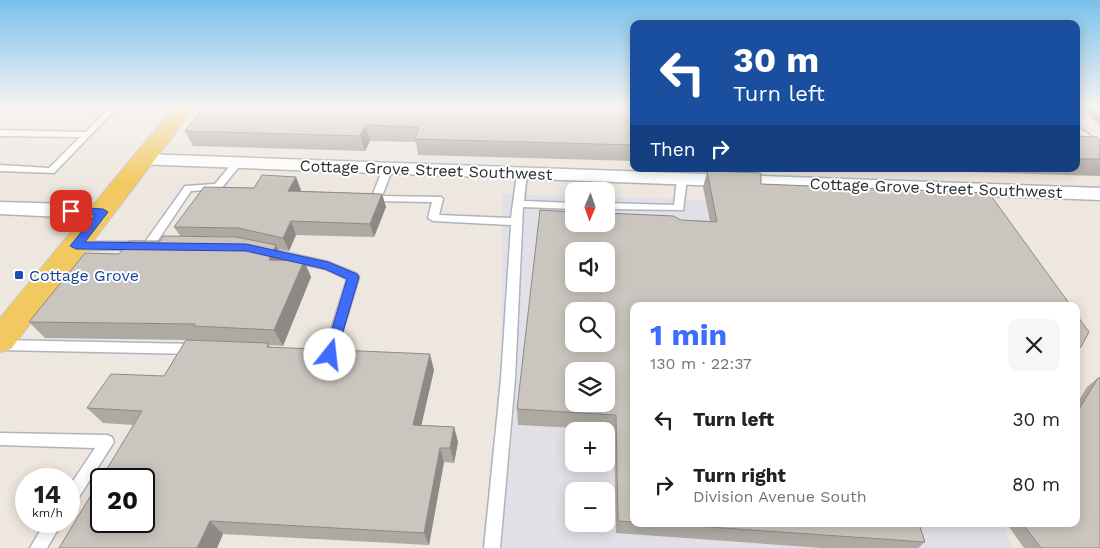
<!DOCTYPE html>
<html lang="en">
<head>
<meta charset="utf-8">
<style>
	body { margin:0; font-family:"Work Sans",sans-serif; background:#f6f6f6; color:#202124; height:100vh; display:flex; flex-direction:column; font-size:19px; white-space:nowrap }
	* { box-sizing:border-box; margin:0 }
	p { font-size:16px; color:#757577 }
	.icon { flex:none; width:28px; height:28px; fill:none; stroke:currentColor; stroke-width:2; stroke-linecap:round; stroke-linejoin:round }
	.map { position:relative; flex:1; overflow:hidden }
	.details { position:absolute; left:630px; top:302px; width:450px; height:225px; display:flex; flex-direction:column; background:#fff; border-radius:10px; box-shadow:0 2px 12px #0003 }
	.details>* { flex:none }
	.hud { position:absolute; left:630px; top:20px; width:450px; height:152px; border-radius:10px; box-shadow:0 2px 12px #0003; background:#1a4fa0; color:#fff; overflow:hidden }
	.needle { width:32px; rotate:182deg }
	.tools { position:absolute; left:565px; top:182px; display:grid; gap:10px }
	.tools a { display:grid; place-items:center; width:50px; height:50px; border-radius:10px; background:#fff; box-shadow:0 2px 12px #0003; font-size:25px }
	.speed { position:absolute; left:15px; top:468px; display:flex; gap:10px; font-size:25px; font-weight:700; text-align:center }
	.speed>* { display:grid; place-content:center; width:65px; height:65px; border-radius:50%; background:#fff; box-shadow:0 2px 12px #0003; line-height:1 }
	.speed small { font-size:12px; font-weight:400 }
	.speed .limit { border:2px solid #111; border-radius:8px; background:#fff; color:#111 }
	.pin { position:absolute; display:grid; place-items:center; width:42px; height:42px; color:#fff; margin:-21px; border-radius:10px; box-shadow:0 2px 8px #0006 }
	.me { position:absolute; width:55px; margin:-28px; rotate:16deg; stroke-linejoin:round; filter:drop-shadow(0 0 4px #0008) }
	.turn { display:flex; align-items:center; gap:18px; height:105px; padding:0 20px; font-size:22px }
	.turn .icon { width:65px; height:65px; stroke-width:2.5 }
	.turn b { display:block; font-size:35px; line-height:42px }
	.then { display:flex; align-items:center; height:48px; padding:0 20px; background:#0003; gap:10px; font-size:19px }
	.round { display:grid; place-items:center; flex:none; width:52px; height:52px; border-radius:10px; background:#f6f6f6 }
	.overview { display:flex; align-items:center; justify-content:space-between; height:85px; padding:0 20px }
	h1 { font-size:30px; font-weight:700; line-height:38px; color:#3f6cfc }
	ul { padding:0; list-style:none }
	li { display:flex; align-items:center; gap:15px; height:65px; padding:0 20px }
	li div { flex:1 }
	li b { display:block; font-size:19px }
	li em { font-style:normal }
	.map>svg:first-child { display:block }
	.industrial { fill:#e1e0e7; fill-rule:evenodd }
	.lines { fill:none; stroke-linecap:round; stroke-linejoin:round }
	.lane-casing { stroke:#b0b3bd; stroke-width:3 }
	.street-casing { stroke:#b0b3bd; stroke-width:3 }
	.primary-casing { stroke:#c8c8c8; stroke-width:2 }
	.lane { fill:#fff; fill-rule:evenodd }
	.street { fill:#fff; fill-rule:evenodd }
	.primary { fill:#f2c960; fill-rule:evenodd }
	.wall { fill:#aea9a3 }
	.shaded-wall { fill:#8d8a85 }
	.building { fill:#cac5be; stroke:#8d8a85; fill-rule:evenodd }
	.route { fill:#3f6cfc; stroke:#2946a4 }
	.transit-dot { fill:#1a4fb4; stroke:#fff; stroke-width:2 }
	.labels { text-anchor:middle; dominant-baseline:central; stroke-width:4; stroke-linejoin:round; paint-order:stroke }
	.street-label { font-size:16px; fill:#2d2d2d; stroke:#fff }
	.transit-label { font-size:16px; fill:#164399; stroke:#fff; text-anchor:start }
</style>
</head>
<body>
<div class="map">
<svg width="1100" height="548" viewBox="0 0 1100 548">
	<rect width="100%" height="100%" fill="#eee7df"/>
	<path class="industrial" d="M503 194 574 196V224H606V197L978 209 634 306V524H1002L1013 548H482L501 373ZM574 251H606V284H574ZM574 311H606V344H574ZM574 371H606V404H574ZM574 431H606V464H574ZM574 491H606V524H574Z"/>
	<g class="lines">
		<defs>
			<path id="lane" d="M86 107 117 108 54 173 0 171V165L49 168 80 137 0 136V130L86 132 106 110 90 109Z
				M1076 125 1100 143V150L1076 132Z
				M237 160 242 163 221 189 191 191 152 249 76 250 71 246 76 242H145L185 186 215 184 234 161Z
				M388 165 393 168 382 196 441 197 443 199 439 215 511 218 517 173 522 170 527 173 524 201 574 203V209L523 207 515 379 500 548H484L501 379 511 225 433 221 428 218 432 202 373 201 371 199 383 168Z
				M682 176 687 179 683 210 606 209V203L674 205 677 179Z
				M266 248 328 262 357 274 359 277 334 359 330 360 316 358 314 354 316 350 325 349 347 279 325 269 262 255 261 252Z
				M0 340 195 344 199 345 201 349 199 353 195 354 0 350Z
				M0 433 107 435 112 437 114 442 74 505 69 508V487L95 448 0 445Z
				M46 521H63L47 548H30Z"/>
			<path id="street" d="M142 154 1100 188V200L136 164 133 160 136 156Z
				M0 202 103 205 110 207 113 212 110 217 103 219 0 214Z"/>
			<path id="primary" d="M174 107H195L11 349 0 352V318Z"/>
		</defs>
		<use href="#lane" class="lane-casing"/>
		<use href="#street" class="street-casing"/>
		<use href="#primary" class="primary-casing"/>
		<use href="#lane" class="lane"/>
		<use href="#street" class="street"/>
		<use href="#primary" class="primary"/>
	</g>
	<path class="wall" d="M634 107V161L418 155 416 142 370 141 365 151 193 146 185 131Z
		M1080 107H1100V125Z
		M1076 136 1100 140V176L872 169H1076Z
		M700 169H759L757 173 761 184 634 306V524H919L925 542 918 548H822L616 533 614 430 518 425 517 409 681 220 710 221 703 187 707 172H700Z
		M301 190 300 191 382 194 386 207 374 237 296 235 289 251 278 249 283 260 304 261 311 277 283 346 269 345 271 347 434 370 421 425 454 427 458 442 454 463 444 462 429 545 223 534 217 548 134 425 103 423 87 408 164 376 186 340 45 338 29 322 119 254 160 241 180 236 174 227Z
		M1076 314 1081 347 1076 351Z
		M1098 378 1100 548H1024L1007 524H1076V405L1087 387Z"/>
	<path class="shaded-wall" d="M366 125 370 141 365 151 360 136Z
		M296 177 301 190 293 204 288 191Z
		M382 194 386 207 374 237 370 224Z
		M291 221 296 235 289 251 283 238Z
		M276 245 284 262 269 260Z
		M304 261 311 277 283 346 274 330Z
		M430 354 434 370 418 440 413 425Z
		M454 427 458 442 454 463 450 448Z
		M440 448 444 462 429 545 424 533Z
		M210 521 223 534 217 548H197Z"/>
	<path class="building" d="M205 107H634V145L415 139 419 127 366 125 360 136 185 131Z
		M1076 136 1097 137 1100 140V159H1076Z
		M707 171 761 173V184L989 193 1071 306H634V522L618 521 616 415 517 409 540 210 574 212V224H606V213L673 216 681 220 717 222ZM574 251H606V284H574ZM574 311H606V344H574ZM574 371H606V404H574Z
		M262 175 296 177 288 191 382 194 370 224 291 221 283 238 238 228 174 227 204 187 254 188Z
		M163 236 236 237 276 245 269 260 304 261 274 330 194 326 195 324 29 322 85 253 119 254 129 241H160Z
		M1076 314 1089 332 1081 347H1076Z
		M186 340 268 343 267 347 430 354 413 425 454 427 450 448H440L424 533 210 521 197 548H59L142 411 87 408 111 374 164 376ZM101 479H144V521H101Z
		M1098 378H1100V548H1041L1023 524H1076V414Z
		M665 524H919L925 542Z"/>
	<linearGradient id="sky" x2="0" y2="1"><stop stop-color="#79c1eb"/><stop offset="0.58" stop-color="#f7f4f1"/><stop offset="1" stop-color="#f7f4f1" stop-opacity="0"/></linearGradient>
	<rect width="1100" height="184" fill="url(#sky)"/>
	<path class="route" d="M71 207 103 209 108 212 85 242 246 244 328 262 357 274 359 277 335 359 330 360 326 359 324 355 347 279 325 269 246 251 76 249 70 246 95 215 67 213 66 211Z"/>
	<rect class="transit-dot" x="14" y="270" width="10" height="10" rx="2.5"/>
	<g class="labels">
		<g class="street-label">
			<text transform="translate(426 170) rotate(2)">Cottage Grove Street Southwest</text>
			<text transform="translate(936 188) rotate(2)">Cottage Grove Street Southwest</text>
		</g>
		<g class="transit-label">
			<text x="29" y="275">Cottage Grove</text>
		</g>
	</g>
</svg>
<div class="tools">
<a><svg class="needle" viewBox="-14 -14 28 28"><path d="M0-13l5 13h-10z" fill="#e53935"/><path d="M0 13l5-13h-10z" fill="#757577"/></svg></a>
<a><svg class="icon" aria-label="sound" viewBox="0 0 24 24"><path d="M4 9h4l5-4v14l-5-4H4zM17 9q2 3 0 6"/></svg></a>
<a><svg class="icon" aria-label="search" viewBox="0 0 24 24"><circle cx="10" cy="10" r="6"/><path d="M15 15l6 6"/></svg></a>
<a><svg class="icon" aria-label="layers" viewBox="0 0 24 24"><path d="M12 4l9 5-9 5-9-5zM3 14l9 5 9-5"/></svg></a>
<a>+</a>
<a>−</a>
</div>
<div class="speed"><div>14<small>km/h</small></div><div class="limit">20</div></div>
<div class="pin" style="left:71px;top:211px;background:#d93025"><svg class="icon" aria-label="arrive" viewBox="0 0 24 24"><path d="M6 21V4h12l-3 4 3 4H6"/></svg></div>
<svg class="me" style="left:330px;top:355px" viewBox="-20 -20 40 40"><circle r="19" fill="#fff"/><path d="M0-13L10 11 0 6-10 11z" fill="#3f6cfc"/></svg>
<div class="hud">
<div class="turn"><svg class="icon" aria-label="left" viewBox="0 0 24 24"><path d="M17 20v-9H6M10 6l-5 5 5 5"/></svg><div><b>30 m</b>Turn left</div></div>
<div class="then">Then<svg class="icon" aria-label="right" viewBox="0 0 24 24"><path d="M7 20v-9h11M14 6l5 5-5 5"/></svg></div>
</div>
<section class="details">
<div class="overview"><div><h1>1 min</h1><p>130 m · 22:37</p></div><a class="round"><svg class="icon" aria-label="close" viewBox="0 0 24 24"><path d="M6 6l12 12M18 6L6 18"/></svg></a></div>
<ul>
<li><svg class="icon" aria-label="left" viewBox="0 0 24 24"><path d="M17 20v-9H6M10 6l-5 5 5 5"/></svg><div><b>Turn left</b></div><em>30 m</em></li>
<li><svg class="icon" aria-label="right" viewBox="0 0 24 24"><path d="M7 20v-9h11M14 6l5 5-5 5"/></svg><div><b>Turn right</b><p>Division Avenue South</p></div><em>80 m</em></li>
</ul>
</section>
</div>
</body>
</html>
